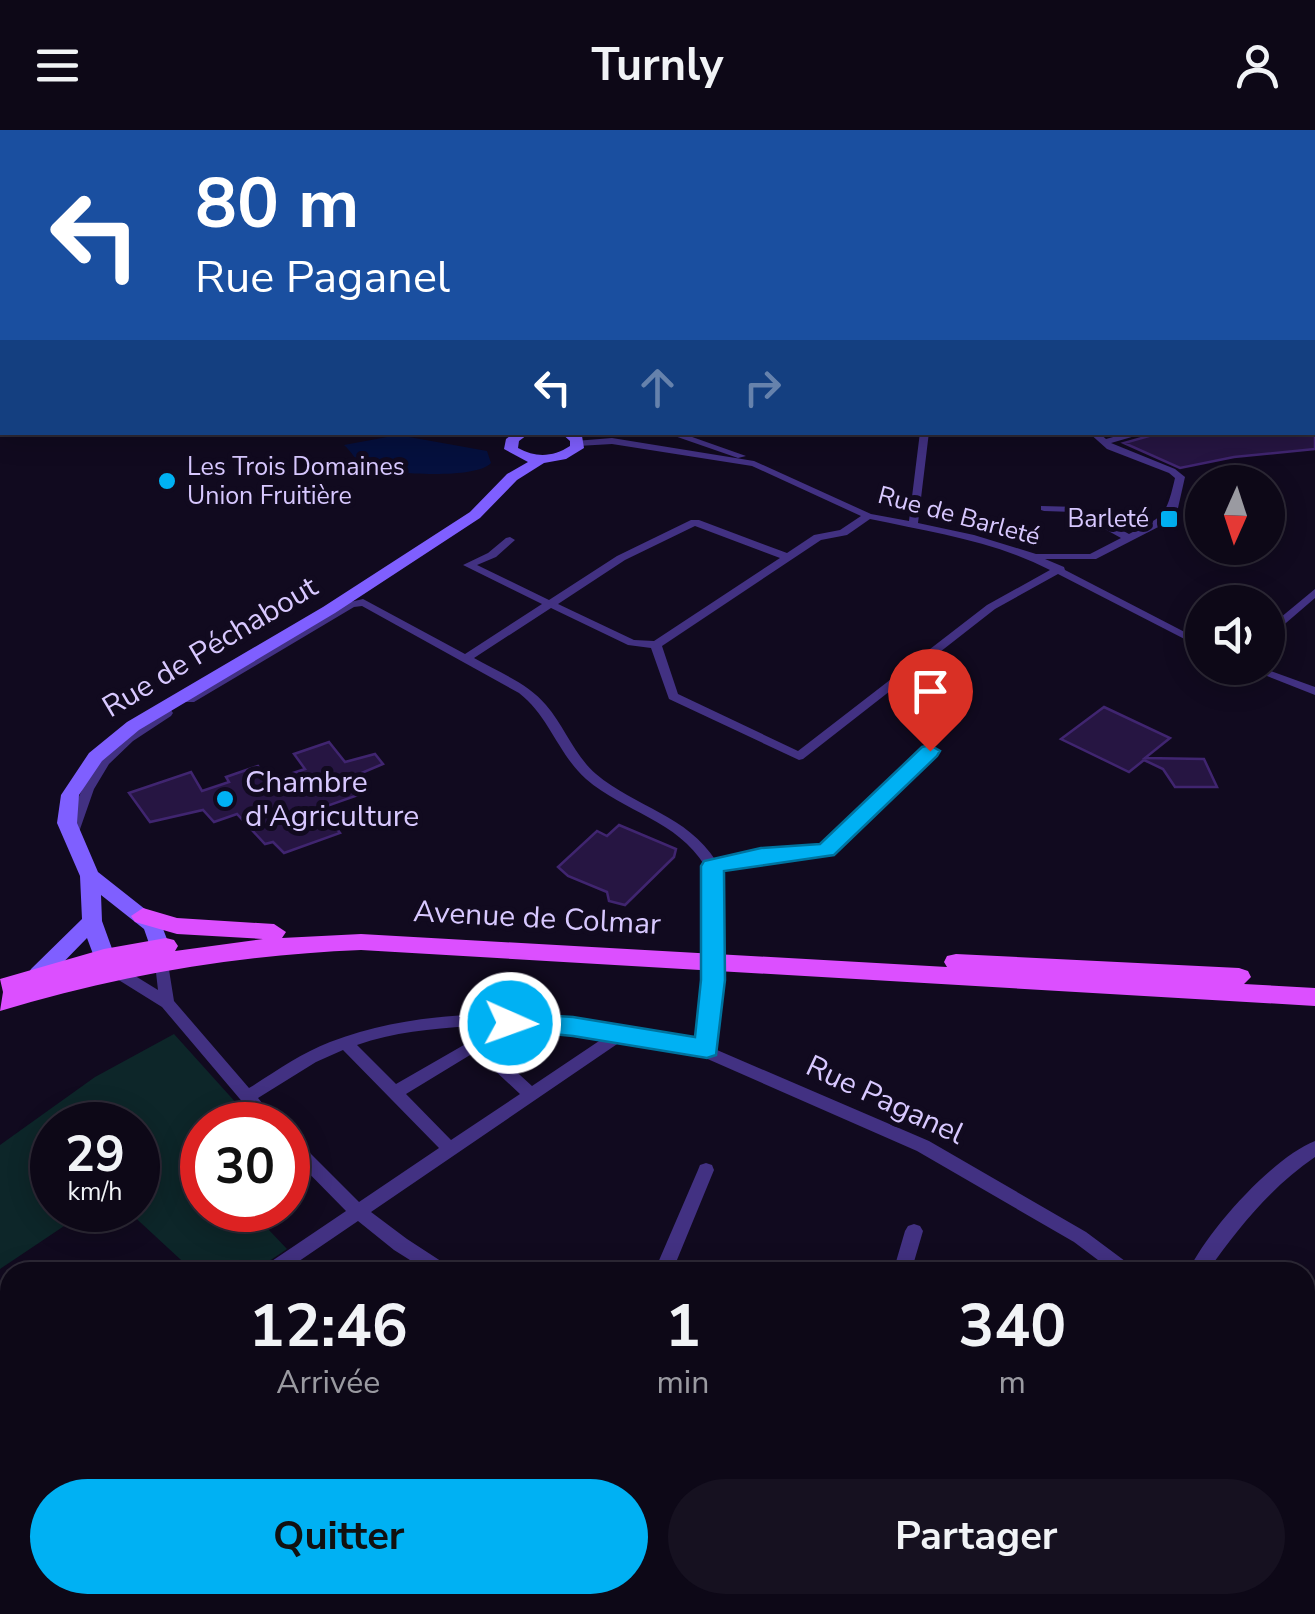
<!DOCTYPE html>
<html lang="fr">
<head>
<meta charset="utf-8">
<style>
	body { margin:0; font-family:"Nunito Sans",sans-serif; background:#161120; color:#f1f3f6; height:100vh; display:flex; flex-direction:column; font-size:38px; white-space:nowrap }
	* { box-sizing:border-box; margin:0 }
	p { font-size:32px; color:#9a9aa1 }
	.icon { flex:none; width:55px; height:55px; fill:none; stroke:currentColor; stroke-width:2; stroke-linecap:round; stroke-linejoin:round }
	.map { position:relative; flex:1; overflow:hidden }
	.panel { position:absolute; left:0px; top:1132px; width:1315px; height:352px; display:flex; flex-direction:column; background:#0d0817; border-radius:30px 30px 0 0; box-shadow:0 5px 25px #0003,0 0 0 2px #2d2936 }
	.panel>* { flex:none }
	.guide { position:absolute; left:0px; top:0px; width:1315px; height:305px; box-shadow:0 5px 25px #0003,0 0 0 2px #2d2936; background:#1a4fa0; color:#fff; overflow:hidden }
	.needle { width:65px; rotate:183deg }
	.buttons { position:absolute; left:1185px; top:335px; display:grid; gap:20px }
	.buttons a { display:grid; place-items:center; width:100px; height:100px; border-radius:50%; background:#0d0817; box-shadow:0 5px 25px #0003,0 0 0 2px #2d2936; font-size:50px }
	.speed { position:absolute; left:30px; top:972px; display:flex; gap:20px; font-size:50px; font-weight:700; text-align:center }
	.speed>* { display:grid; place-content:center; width:130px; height:130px; border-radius:50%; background:#0d0817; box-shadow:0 5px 25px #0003,0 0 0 2px #2d2936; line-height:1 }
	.speed small { font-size:25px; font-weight:400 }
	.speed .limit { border:15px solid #d22; background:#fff; color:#111 }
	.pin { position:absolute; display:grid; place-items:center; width:85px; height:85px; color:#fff; margin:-102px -42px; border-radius:50% 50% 50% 0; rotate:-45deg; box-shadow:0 0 10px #0007 }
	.pin .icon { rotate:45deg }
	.me { position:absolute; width:110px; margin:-55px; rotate:92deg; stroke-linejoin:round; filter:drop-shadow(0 0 8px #0008) }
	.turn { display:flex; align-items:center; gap:35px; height:210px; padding:0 30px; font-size:45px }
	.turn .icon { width:130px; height:130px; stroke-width:2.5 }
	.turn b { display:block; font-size:70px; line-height:85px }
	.lanes { display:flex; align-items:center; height:95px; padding:0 30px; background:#0003; justify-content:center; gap:50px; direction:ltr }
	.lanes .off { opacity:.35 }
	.eta { display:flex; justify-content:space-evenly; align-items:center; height:170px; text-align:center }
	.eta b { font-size:60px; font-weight:700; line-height:70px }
	.cta { display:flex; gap:20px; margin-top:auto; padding:20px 30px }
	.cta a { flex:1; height:115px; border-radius:60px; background:#00b1f3; color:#111; font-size:40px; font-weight:700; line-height:115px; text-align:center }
	.cta a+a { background:#161120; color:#f1f3f6 }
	header { display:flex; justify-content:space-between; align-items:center; height:130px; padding:0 30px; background:#0d0817; font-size:45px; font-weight:700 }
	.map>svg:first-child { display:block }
	.green { fill:#0d2629 }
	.water { fill:#05103e }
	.building { fill:#261542; stroke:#402570; stroke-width:2.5 }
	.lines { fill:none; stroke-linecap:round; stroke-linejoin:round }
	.street { fill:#423182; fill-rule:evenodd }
	.secondary { fill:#7f5fff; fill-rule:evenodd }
	.primary { fill:#dc4fff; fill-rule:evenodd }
	.route { fill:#00b1f3; stroke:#00739e; stroke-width:2.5 }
	.poi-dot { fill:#00b1f3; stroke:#110a1f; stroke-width:4 }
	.labels { text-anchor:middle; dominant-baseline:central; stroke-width:10; stroke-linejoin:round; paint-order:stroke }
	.far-poi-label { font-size:25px; fill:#d8c8ff; stroke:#110a1f; text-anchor:start }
	.far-street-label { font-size:25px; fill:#d8c8ff; stroke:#110a1f }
	.street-label { font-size:30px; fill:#d8c8ff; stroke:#110a1f }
	.poi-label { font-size:30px; fill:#d8c8ff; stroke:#110a1f; text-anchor:start }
</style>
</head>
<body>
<header><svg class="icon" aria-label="menu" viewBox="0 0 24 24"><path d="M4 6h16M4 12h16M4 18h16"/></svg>Turnly<svg class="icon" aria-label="person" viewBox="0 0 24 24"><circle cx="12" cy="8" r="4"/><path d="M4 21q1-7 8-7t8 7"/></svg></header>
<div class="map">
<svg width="1315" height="1484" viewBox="0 0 1315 1484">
	<rect width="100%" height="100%" fill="#110a1f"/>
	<path class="green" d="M174 904 238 975 202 995 184 1012 202 1032V1080H250L287 1119 253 1142H194L127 1080H138V995H52V1080H88L0 1139V1015L95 947Z"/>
	<path class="water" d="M398 305 487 321 491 333C476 350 388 344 366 337 358 334 351 321 344 315Z"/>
	<path class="building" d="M1163 302H1309L1315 304V319L1234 327 1180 338 1124 313Z
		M1104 577 1170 608 1145 628 1204 629 1217 657H1175L1163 639 1144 630 1129 642 1061 609Z
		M329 612 345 632 375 624 383 634 352 647 364 663 321 678 340 703 284 723 273 712 265 714 237 684 214 692 203 680 150 692 129 663 191 642 202 661 229 652 226 647 258 636 269 651 305 639 294 624Z
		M619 695 676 719 674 727 625 775 609 771 607 762 568 746 558 737 597 701 607 706Z"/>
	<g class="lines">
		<path class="street" d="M2 8V16L0 15V9Z
			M2 35V39L0 40V36Z
			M0 108H2V117H0Z
			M1312 243H1315V249H1312Z
			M1312 294H1315V300H1312Z
			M663 302H678L746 326 738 328Z
			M920 302H929L918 393 974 405 1036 424H1090L1121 408 1074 382 1044 381 1041 380V376L1079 377 1129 404C1164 386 1166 387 1175 348L1169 343 1107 319 1088 302H1098L1106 309 1131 302H1149L1111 313 1175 339 1185 347 1178 378 1166 393 1096 429H1045L1064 437 1065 440 1202 511V518L1058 444 995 479 803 629 799 630 669 569 651 518 628 515 551 478 474 528C498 542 528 553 546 575 565 597 574 625 596 644 635 677 687 685 716 731L761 722 815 720 925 618H933L935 621 933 624 824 727 761 730 719 739 717 920 929 1011 1086 1102 1133 1137 1136 1142H1114L1074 1112 917 1021 703 927 701 923 626 908 371 1082 407 1109 450 1137 453 1142H429L394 1120 358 1091 283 1142H260L263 1137 346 1081 288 1022V1006L294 1007 359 1072 439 1018 343 920 316 932 258 968 280 995H262L162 877 109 844 107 840 109 836H119L158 860 154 825 156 821H166L174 871 249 958C275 942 301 923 330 912 449 867 580 885 701 911L705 736C677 690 624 682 586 649 558 624 549 586 519 563L362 476 354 477 194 572H186L184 569 186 566 346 473 363 469 465 524 542 474 463 435 488 423 506 408 510 407 515 410 496 427 477 435 549 470 617 426 691 390H699L787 423 814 405 840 400 861 386 752 336 612 314 578 316 573 313 575 311 612 308 754 331 871 384 909 391ZM870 389C931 402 994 411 1050 440L987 475 798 621 678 564 662 516 821 410 847 405ZM695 396 780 428 654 511 634 510 558 474 625 430ZM469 896H519L608 905 532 956 482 910 476 908 396 954 357 915C394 902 431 899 469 896ZM475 922 520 964 451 1010 406 964Z
			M1025 302H1080L1076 305H1029Z
			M1315 459V468L1272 505 1268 506V498Z
			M1247 538H1262L1315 557V565Z
			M167 579 171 580 173 583 171 586 133 611 109 634 94 659 79 702 72 706 67 705 65 702C81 658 94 627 133 600 144 592 155 584 167 579Z
			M1315 1011V1027C1270 1058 1238 1098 1207 1142H1188C1207 1101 1272 1028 1315 1011Z
			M706 1033 712 1035 714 1040 672 1142H654L698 1040 700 1035Z
			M914 1094 920 1096 923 1101 911 1142H893L905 1101 908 1096Z
			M0 1336 10 1342V1365L0 1359Z
			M1305 1371 1315 1377V1403L1305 1397Z
			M105 1475H130L135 1484H110Z
			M780 1475H804L800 1484H776Z
			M953 1475H975L971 1484H949Z"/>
		<path class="secondary" d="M1312 89H1315V95H1312Z
			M1312 122 1315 123V131H1312Z
			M515 302H531L519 311 518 318C536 328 553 327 570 316V311L560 302H576L582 306 584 318 566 329 544 333 517 350 480 388 335 483 139 600 102 631 79 665 77 693 98 742 160 791 170 817 166 822H152L144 799 101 765 102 791 115 827 112 832H96L87 808 47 849H31L28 844 31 839 82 789 80 746 57 693 61 665 89 623 127 592 323 477 470 382 507 344 528 332 504 319 506 309Z"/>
		<path class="primary" d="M143 778 177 788 274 794 286 802 282 808 361 804 947 837 944 832 947 826 956 824 1239 838 1248 841 1251 847 1244 854 1315 858V876L361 820C237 825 119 845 0 881L3 862 0 849 104 819 166 808 174 810 178 816 175 821 263 809 177 804 135 792 131 786Z"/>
	</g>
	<path class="route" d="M930 615 940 621 937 626 834 725 724 741 725 850 716 925 707 928 573 906 501 899 497 893 501 886 510 883 573 887 695 907 701 850V736L704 731 761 718 820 714 922 617Z"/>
	<g class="poi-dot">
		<circle cx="167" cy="351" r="10"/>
		<rect x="1159" y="379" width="20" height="20" rx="5"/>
		<circle cx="225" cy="669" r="10"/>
	</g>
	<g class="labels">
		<g class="far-poi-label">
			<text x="187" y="337">Les Trois Domaines<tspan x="187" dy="29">Union Fruitière</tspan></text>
			<text x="1149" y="389" text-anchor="end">Barleté</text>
		</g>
		<g class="far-street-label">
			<text transform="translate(959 386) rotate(15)">Rue de Barleté</text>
		</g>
		<g class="street-label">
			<text transform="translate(210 517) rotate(-31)">Rue de Péchabout</text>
			<text transform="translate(537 788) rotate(3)">Avenue de Colmar</text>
			<text transform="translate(885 970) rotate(25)">Rue Paganel</text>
		</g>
		<g class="poi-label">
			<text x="245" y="652">Chambre<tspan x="245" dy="34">d'Agriculture</tspan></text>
		</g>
	</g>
</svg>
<div class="buttons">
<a><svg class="needle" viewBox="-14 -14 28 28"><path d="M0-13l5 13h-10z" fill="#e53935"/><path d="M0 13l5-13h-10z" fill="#9a9aa1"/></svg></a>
<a><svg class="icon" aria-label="sound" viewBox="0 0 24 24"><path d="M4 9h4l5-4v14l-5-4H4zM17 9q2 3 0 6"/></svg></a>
</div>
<div class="speed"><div>29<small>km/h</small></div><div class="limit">30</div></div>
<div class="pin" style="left:930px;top:621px;background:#d93025"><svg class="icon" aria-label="arrive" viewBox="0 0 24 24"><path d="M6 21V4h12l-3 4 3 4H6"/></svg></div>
<svg class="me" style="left:510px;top:893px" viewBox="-20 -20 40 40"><circle r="17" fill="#00b1f3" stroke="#fff" stroke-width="3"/><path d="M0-11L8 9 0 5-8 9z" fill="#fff"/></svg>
<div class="guide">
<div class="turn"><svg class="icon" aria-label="left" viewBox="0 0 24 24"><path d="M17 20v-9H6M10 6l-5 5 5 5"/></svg><div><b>80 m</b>Rue Paganel</div></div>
<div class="lanes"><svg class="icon" aria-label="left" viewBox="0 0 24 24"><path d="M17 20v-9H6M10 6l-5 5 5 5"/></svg><svg class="icon off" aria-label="ahead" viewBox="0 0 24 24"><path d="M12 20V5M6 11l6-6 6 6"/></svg><svg class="icon off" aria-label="right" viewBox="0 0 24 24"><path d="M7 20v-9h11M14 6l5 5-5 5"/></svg></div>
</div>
<section class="panel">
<div class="eta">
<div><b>12:46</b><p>Arrivée</p></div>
<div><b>1</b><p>min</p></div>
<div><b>340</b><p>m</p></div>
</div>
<div class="cta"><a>Quitter</a><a>Partager</a></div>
</section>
</div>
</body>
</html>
